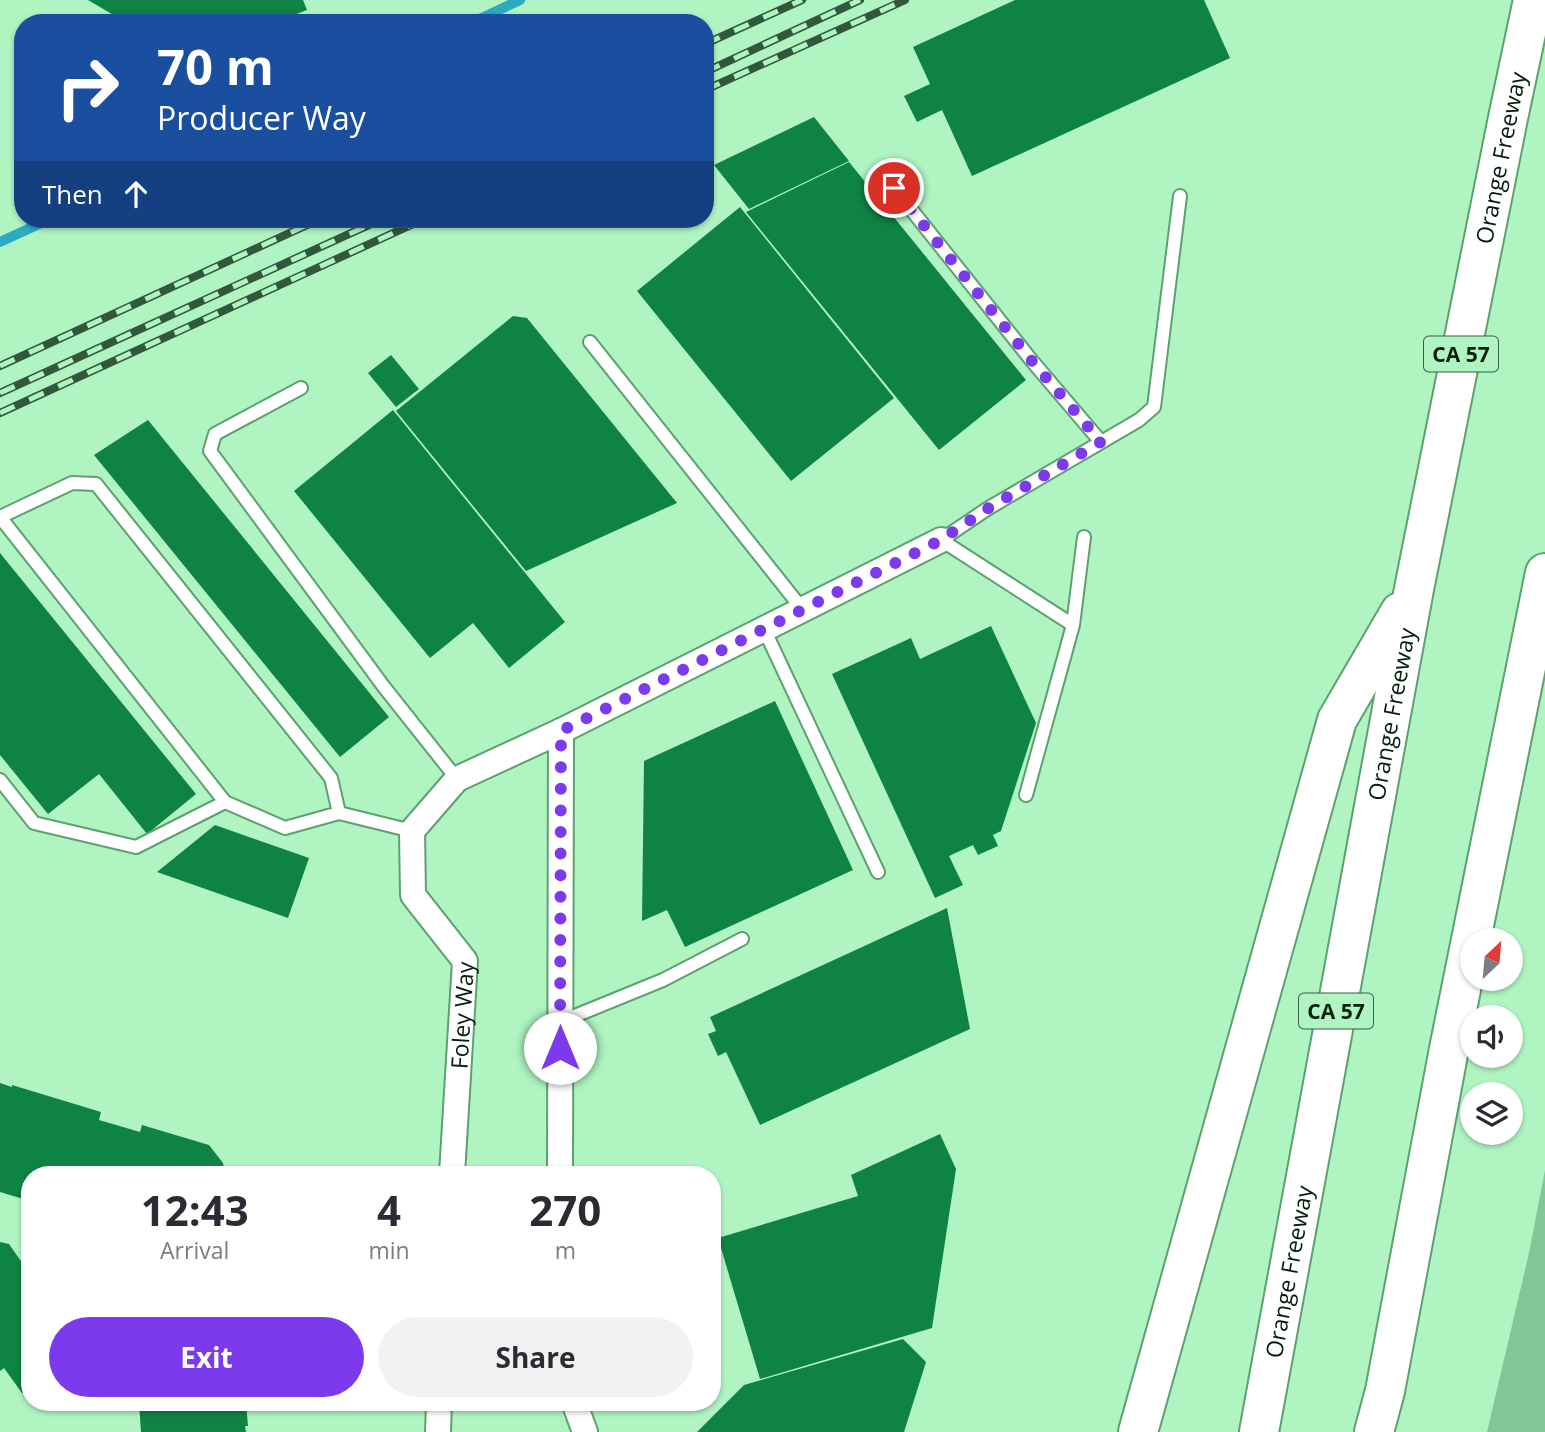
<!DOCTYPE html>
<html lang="en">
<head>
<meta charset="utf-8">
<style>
	body { margin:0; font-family:"Open Sans",sans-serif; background:#f2f2f3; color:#2b2b33; height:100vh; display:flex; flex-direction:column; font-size:26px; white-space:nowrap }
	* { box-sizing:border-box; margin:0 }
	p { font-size:23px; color:#7c7c81 }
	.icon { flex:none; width:38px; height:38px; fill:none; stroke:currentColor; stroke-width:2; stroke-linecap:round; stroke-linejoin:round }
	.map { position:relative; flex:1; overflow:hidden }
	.details { position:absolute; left:21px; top:1166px; width:700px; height:245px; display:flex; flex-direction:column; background:#fff; border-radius:28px; box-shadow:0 2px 5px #0004 }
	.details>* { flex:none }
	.banner { position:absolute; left:14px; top:14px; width:700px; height:214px; border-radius:28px; box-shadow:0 2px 5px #0004; background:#1a4fa0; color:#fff; overflow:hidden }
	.needle { width:46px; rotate:26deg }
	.controls { position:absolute; left:1460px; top:928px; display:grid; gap:14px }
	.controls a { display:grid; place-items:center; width:63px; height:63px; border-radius:50%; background:#fff; box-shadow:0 2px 5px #0004; font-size:35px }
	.pin { position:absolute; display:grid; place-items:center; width:60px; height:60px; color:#fff; margin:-30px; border:4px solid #fff; border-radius:50%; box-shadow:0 2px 7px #0007 }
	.me { position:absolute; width:77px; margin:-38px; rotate:0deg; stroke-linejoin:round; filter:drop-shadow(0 0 5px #0008) }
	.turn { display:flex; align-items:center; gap:24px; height:147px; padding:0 28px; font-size:32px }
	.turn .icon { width:91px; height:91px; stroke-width:2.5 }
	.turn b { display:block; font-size:49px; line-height:60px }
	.then { display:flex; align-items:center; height:66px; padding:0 28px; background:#0003; gap:14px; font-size:26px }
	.eta { display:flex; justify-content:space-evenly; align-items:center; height:119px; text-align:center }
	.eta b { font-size:42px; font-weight:700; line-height:49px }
	.action { display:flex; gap:14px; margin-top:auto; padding:14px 28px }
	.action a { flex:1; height:80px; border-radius:42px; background:#7c3aed; color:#fff; font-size:28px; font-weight:700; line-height:80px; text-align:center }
	.action a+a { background:#f2f2f3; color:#2b2b33 }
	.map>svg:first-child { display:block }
	.green { fill:#83c595 }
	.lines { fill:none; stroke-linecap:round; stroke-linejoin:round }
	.stream { stroke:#2babc0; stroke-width:10 }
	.building { fill:#0e8344 }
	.service-casing { stroke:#5ea071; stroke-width:16 }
	.minor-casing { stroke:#5ea071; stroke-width:28 }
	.motorway-casing { stroke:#5ea071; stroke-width:42 }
	.service { stroke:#fff; stroke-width:12 }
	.minor { stroke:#fff; stroke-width:24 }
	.motorway { stroke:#fff; stroke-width:38 }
	.rail-casing { stroke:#31573c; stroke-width:8 }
	.rail { stroke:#aff4c1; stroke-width:5; stroke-dasharray:16; stroke-linecap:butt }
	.route { stroke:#7c3aed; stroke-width:12; stroke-dasharray:0 21.6 }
	.labels { text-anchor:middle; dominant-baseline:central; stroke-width:5; stroke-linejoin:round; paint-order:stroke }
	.shield { fill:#aff4c1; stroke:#375e42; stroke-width:2 }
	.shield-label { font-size:21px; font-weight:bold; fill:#031e0c }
	.street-label { font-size:23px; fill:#031e0c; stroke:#aff4c1 }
</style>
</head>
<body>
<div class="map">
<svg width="1545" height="1432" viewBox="0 0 1545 1432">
	<rect width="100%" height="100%" fill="#aff4c1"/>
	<path class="green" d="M1545 1170V1432H1487L1529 1253Z"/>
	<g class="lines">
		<path class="stream" d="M471 23 520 0
			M0 242 50 219"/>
	</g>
	<path class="building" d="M88 0H303L307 10 273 23H127Z
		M1015 0H1204L1230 58 972 176 942 110 917 122 904 96 930 84 913 47Z
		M814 117 849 161 749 209 714 165Z
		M849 162 1026 380 939 450 746 212Z
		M740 207 894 398 791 481 637 291Z
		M513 316 527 318 677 503 526 571 396 411Z
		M391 355 419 389 396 407 368 373Z
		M393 410 565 622 509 668 473 623 430 658 294 491Z
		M148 420 389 717 340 757 94 455Z
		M0 553 196 794 147 834 99 774 48 814 0 755Z
		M991 626 1036 723 1001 831 993 835 998 846 978 855 973 845 949 856 963 885 935 898 832 674 911 638 920 659Z
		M775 701 853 870 685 947 667 910 642 921 644 761Z
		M215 825 309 858 288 918 157 872Z
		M947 908 970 1029 760 1125 726 1052 718 1056 708 1034 716 1031 710 1017Z
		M0 1083 12 1087V1085L101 1112 99 1120 140 1132 142 1125 209 1145 223 1163 225 1174H30V1201L0 1192Z
		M940 1134 956 1169 932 1328 760 1379 718 1238 858 1196 851 1175Z
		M0 1242 9 1244 25 1267 30 1263V1394L22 1393 4 1368 0 1371Z
		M903 1339 926 1362 904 1432H697L744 1385Z
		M139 1402H246L248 1426H245L246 1432H141Z"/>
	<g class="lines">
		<defs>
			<path id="service" d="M894 188 1032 361 1101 442
				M590 342 803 610
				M301 388 215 434 210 451 384 687 457 779
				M0 517 72 483 96 484 331 778 339 813
				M0 517 225 802
				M1073 625 1084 537
				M764 629 878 872
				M0 780 34 823 136 847 225 802 285 828 339 813 412 831
				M1026 795 1073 625 941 540 987 509 1139 420 1154 407 1180 196
				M560 1022 663 980 742 939"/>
			<g id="minor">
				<path id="s1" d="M452 1174 465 961 413 895 412 831 457 779 561 731 941 540"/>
				<path d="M560 1174 561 731"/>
				<path d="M574 1402 585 1432"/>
				<path d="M438 1432 439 1402"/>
			</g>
			<g id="motorway">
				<path d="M1138 1432 1337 720 1400 612"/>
				<path id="s2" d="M1259 1432 1414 589 1508 118 1533 0"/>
				<path d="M1374 1432 1385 1391 1449 1049 1545 573"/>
			</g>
		</defs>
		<use href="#service" class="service-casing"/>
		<use href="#minor" class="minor-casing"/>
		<use href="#motorway" class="motorway-casing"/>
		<use href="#service" class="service"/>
		<use href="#minor" class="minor"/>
		<use href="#motorway" class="motorway"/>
		<defs>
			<path id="rail" d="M705 44 802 0
				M705 72 860 0
				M705 90 905 0
				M0 366 320 219
				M0 393 382 219
				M0 413 424 219"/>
		</defs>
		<use href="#rail" class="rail-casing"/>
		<use href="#rail" class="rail"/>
	</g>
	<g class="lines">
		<path class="route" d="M560 1048 561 731 941 540 987 509 1101 442 1032 361 894 188"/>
	</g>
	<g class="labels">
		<g class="shield">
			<rect x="1424" y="336.5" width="74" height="35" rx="5"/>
			<rect x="1299" y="993.5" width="74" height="35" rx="5"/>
		</g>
		<g class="shield-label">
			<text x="1461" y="354">CA 57</text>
			<text x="1336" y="1011">CA 57</text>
		</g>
		<g class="street-label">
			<text stroke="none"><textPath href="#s2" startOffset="1297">Orange Freeway</textPath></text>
			<text stroke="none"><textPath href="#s2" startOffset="730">Orange Freeway</textPath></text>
			<text stroke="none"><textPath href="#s1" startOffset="159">Foley Way</textPath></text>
			<text stroke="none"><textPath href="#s2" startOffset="163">Orange Freeway</textPath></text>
		</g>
	</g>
</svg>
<div class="controls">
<a><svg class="needle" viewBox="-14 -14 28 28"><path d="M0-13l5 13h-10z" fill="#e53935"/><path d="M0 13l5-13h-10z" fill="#7c7c81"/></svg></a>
<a><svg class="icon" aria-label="sound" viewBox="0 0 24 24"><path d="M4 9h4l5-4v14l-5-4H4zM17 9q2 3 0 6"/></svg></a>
<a><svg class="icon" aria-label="layers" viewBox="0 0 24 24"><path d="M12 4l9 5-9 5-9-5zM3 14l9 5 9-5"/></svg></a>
</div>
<div class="pin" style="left:894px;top:188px;background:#d93025"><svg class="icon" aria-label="arrive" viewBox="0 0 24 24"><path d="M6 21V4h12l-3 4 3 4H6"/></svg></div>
<svg class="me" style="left:560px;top:1048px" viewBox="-20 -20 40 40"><circle r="19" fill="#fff"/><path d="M0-13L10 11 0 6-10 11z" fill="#7c3aed"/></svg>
<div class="banner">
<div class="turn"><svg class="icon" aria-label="right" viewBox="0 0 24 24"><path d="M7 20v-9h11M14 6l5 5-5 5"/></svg><div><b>70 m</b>Producer Way</div></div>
<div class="then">Then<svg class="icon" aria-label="ahead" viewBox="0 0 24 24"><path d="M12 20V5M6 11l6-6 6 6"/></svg></div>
</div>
<section class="details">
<div class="eta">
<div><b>12:43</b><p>Arrival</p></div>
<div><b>4</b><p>min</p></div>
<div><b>270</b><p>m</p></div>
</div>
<div class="action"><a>Exit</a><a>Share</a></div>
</section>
</div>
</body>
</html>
